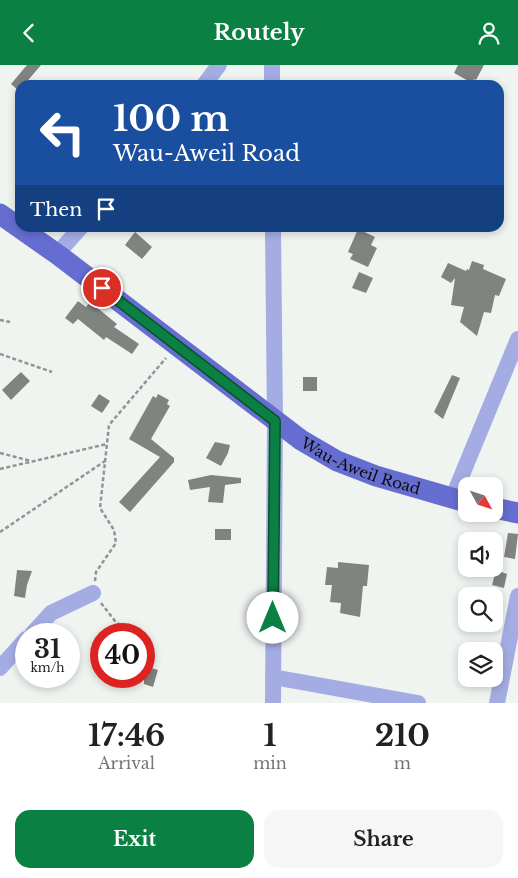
<!DOCTYPE html>
<html lang="en">
<head>
<meta charset="utf-8">
<style>
	body { margin:0; font-family:"Libre Baskerville",serif; background:#f6f6f6; color:#222; height:100vh; display:flex; flex-direction:column; font-size:19px; white-space:nowrap }
	* { box-sizing:border-box; margin:0 }
	p { font-size:16px; color:#767676 }
	.icon { flex:none; width:28px; height:28px; fill:none; stroke:currentColor; stroke-width:2; stroke-linecap:round; stroke-linejoin:round }
	.map { position:relative; height:638px; overflow:hidden }
	.details { display:flex; flex-direction:column; background:#fff; flex:1 }
	.details>* { flex:none }
	.banner { position:absolute; left:15px; top:15px; width:489px; height:152px; border-radius:15px; box-shadow:0 2px 8px #0003; background:#1a4fa0; color:#fff; overflow:hidden }
	.needle { width:32px; rotate:130deg }
	.tools { position:absolute; left:458px; top:412px; display:grid; gap:10px }
	.tools a { display:grid; place-items:center; width:45px; height:45px; border-radius:10px; background:#fff; box-shadow:0 2px 8px #0003; font-size:25px }
	.speed { position:absolute; left:15px; top:558px; display:flex; gap:10px; font-size:25px; font-weight:700; text-align:center }
	.speed>* { display:grid; place-content:center; width:65px; height:65px; border-radius:50%; background:#fff; box-shadow:0 2px 8px #0003; line-height:1 }
	.speed small { font-size:12px; font-weight:400 }
	.speed .limit { border:8px solid #d22; background:#fff; color:#111 }
	.pin { position:absolute; display:grid; place-items:center; width:42px; height:42px; color:#fff; margin:-21px; border:2px solid #fff; border-radius:50%; box-shadow:0 1px 5px #0007 }
	.me { position:absolute; width:55px; margin:-28px; rotate:0deg; stroke-linejoin:round; filter:drop-shadow(0 0 4px #0008) }
	.turn { display:flex; align-items:center; gap:18px; height:105px; padding:0 15px; font-size:22px }
	.turn .icon { width:65px; height:65px; stroke-width:2.5 }
	.turn b { display:block; font-size:35px; line-height:42px }
	.then { display:flex; align-items:center; height:48px; padding:0 15px; background:#0003; gap:10px; font-size:19px }
	.eta { display:flex; justify-content:space-evenly; align-items:center; height:85px; text-align:center }
	.eta b { font-size:30px; font-weight:800; line-height:35px }
	.button { display:flex; gap:10px; margin-top:auto; padding:10px 15px }
	.button a { flex:1; height:58px; border-radius:15px; background:#0b8043; color:#fff; font-size:20px; font-weight:800; line-height:58px; text-align:center }
	.button a+a { background:#f6f6f6; color:#222 }
	header { display:flex; justify-content:space-between; align-items:center; height:65px; padding:0 15px; background:#0b8043; color:#fff; font-size:22px; font-weight:800 }
	.map>svg:first-child { display:block }
	.building { fill:#808481 }
	.lines { fill:none; stroke-linecap:round; stroke-linejoin:round }
	.path { stroke:#919492; stroke-width:2.5; stroke-dasharray:4 2.5; stroke-linecap:butt }
	.minor { stroke:#a4ade3; stroke-width:16 }
	.major { stroke:#656ed0; stroke-width:21 }
	.route-casing { stroke:#07532c; stroke-width:12 }
	.route { stroke:#0b8043; stroke-width:9 }
	.labels { text-anchor:middle; dominant-baseline:central; stroke-width:4; stroke-linejoin:round; paint-order:stroke }
	.street-label { font-size:15px; fill:#0a0c0b; stroke:#fff }
</style>
</head>
<body>
<header><svg class="icon" aria-label="back" viewBox="0 0 24 24"><path d="M15 5l-7 7 7 7"/></svg>Routely<svg class="icon" aria-label="person" viewBox="0 0 24 24"><circle cx="12" cy="8" r="4"/><path d="M4 21q1-7 8-7t8 7"/></svg></header>
<div class="map">
<svg width="518" height="638" viewBox="0 0 518 638">
	<rect width="100%" height="100%" fill="#eff4f0"/>
	<path class="building" d="M27 0H41L24 20H20L19 26 11 19Z
		M458 0H484L476 15 474 14 472 18 454 8Z
		M358 164 375 172 371 180 377 183 368 202 350 194 353 189 348 187Z
		M135 167 152 182 142 194 125 180Z
		M472 196 484 200 483 204 506 214 499 231 495 230 491 248 484 247 477 271 460 257 464 242 451 240 455 213 451 218 441 212 448 198 466 206 467 204 469 205Z
		M359 207 373 213 366 228 352 223Z
		M78 236 86 242 90 237 117 259 114 262 139 279 132 289 106 272 104 275 78 254 73 259 65 253Z
		M21 307 30 316 11 335 2 325Z
		M452 310 460 313 443 354 434 347Z
		M303 312H317V326H303Z
		M99 329 110 336 102 348 91 341Z
		M158 329 169 335 167 339 170 341 151 374 174 393V397L130 447 119 437 160 392 129 374 153 331 156 333Z
		M215 377 230 380 228 388 221 401 206 393Z
		M211 410 241 413V418L225 420 223 438 208 437 210 422 190 425 188 415Z
		M215 464H231V475H215Z
		M508 468 518 469 515 494 504 492Z
		M338 497 369 500 367 521H363L360 552 340 548 341 538 330 537 332 520H325L327 502 338 503Z
		M17 505 32 506 27 520 25 533 14 531Z
		M496 505 507 509 504 523 492 520Z
		M144 601 158 605 153 622 144 619Z"/>
	<g class="lines">
		<path class="path" d="M0 255 10 257
			M0 289 52 307
			M0 388 31 396
			M0 404 107 379
			M0 467 105 396
			M95 516 96 507 116 478 114 465 100 443 109 360 166 293
			M101 538 115 556 132 569
			M144 578 149 582"/>
		<path class="minor" d="M272 0V20
			M204 20 219 0
			M57 189 81 162
			M452 434 518 274
			M32 569 51 548 93 528
			M0 603 26 574
			M273 612 418 638
			M273 638 275 356 273 162
			M497 638 518 531"/>
		<g class="major">
			<path id="s1" d="M0 149 57 189 301 375 337 396 376 411 466 437"/>
			<path d="M494 443 518 448"/>
		</g>
	</g>
	<g class="lines">
		<defs>
			<path id="route" d="M102 223 275 356 273 553"/>
		</defs>
		<use href="#route" class="route-casing"/>
		<use href="#route" class="route"/>
	</g>
	<g class="labels">
		<g class="street-label">
			<text stroke="none"><textPath href="#s1" startOffset="442">Wau-Aweil Road</textPath></text>
		</g>
	</g>
</svg>
<div class="tools">
<a><svg class="needle" viewBox="-14 -14 28 28"><path d="M0-13l5 13h-10z" fill="#e53935"/><path d="M0 13l5-13h-10z" fill="#767676"/></svg></a>
<a><svg class="icon" aria-label="sound" viewBox="0 0 24 24"><path d="M4 9h4l5-4v14l-5-4H4zM17 9q2 3 0 6"/></svg></a>
<a><svg class="icon" aria-label="search" viewBox="0 0 24 24"><circle cx="10" cy="10" r="6"/><path d="M15 15l6 6"/></svg></a>
<a><svg class="icon" aria-label="layers" viewBox="0 0 24 24"><path d="M12 4l9 5-9 5-9-5zM3 14l9 5 9-5"/></svg></a>
</div>
<div class="speed"><div>31<small>km/h</small></div><div class="limit">40</div></div>
<div class="pin" style="left:102px;top:223px;background:#d93025"><svg class="icon" aria-label="arrive" viewBox="0 0 24 24"><path d="M6 21V4h12l-3 4 3 4H6"/></svg></div>
<svg class="me" style="left:273px;top:553px" viewBox="-20 -20 40 40"><circle r="19" fill="#fff"/><path d="M0-13L10 11 0 6-10 11z" fill="#0b8043"/></svg>
<div class="banner">
<div class="turn"><svg class="icon" aria-label="left" viewBox="0 0 24 24"><path d="M17 20v-9H6M10 6l-5 5 5 5"/></svg><div><b>100 m</b>Wau-Aweil Road</div></div>
<div class="then">Then<svg class="icon" aria-label="arrive" viewBox="0 0 24 24"><path d="M6 21V4h12l-3 4 3 4H6"/></svg></div>
</div>
</div>
<section class="details">
<div class="eta">
<div><b>17:46</b><p>Arrival</p></div>
<div><b>1</b><p>min</p></div>
<div><b>210</b><p>m</p></div>
</div>
<div class="button"><a>Exit</a><a>Share</a></div>
</section>
</body>
</html>
